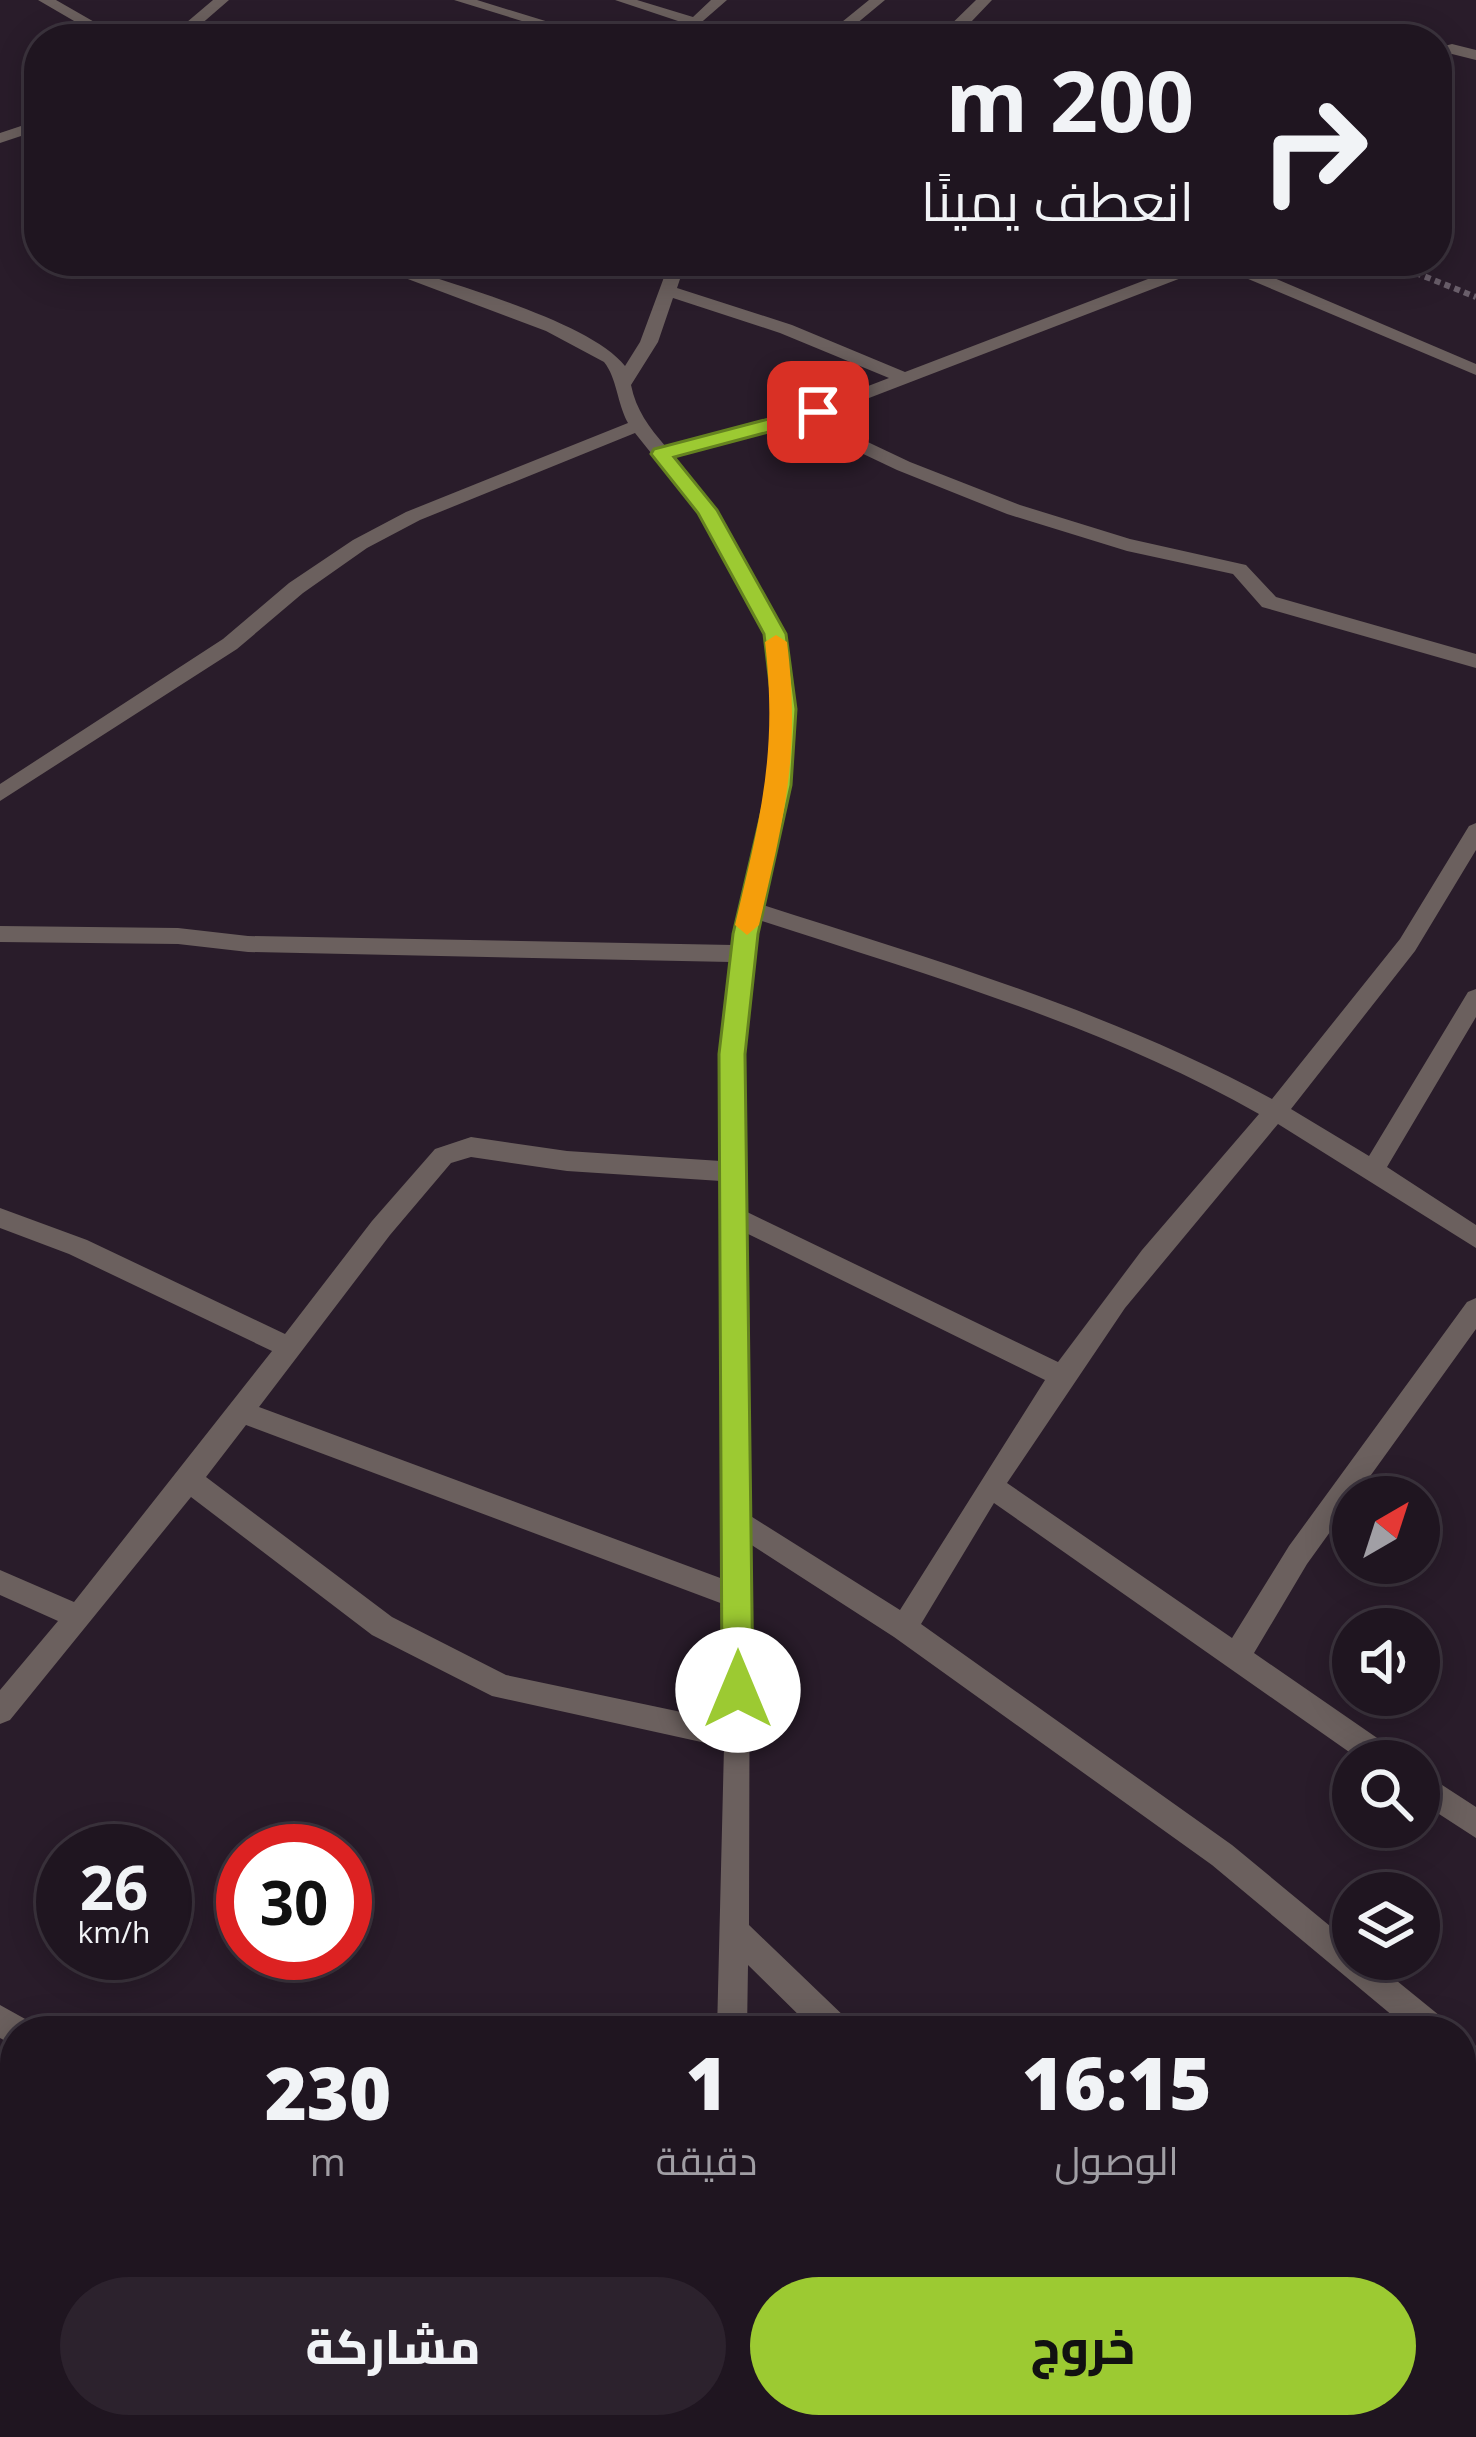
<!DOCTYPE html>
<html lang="ar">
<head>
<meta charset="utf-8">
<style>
	body { margin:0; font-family:"Open Sans",Cairo,sans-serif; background:#2c222d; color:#f1f3f6; direction:rtl; height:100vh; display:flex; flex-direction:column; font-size:45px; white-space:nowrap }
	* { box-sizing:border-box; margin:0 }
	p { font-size:39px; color:#a19fa5 }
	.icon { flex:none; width:66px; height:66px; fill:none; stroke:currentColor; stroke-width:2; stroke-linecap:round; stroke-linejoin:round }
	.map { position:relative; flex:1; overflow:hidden; direction:ltr }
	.details { position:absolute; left:0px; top:2016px; width:1476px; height:423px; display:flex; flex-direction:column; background:#1f1520; border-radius:48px 48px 0 0; box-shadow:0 6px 30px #0003,0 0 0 3px #3c343e; direction:rtl }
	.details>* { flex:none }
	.guide { position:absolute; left:24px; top:24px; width:1428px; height:252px; border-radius:48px; box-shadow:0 6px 30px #0003,0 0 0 3px #3c343e; direction:rtl; background:#1f1520; color:#f1f3f6; overflow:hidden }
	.needle { width:78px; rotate:39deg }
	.controls { position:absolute; left:1332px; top:1476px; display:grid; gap:24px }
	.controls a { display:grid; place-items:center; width:108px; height:108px; border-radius:50%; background:#1f1520; box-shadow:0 6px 30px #0003,0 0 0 3px #3c343e; font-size:60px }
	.speed { position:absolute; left:36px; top:1824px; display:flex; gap:24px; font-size:60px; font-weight:700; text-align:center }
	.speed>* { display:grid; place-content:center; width:156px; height:156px; border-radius:50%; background:#1f1520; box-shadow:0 6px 30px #0003,0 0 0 3px #3c343e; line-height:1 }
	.speed small { font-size:30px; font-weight:400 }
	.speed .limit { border:18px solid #d22; background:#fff; color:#111 }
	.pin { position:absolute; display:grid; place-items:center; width:102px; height:102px; color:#fff; margin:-51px; border-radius:24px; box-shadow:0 6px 18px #0006 }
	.me { position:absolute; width:132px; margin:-66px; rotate:0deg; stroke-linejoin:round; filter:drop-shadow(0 0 9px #0008) }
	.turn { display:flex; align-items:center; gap:42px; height:252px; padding:0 60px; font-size:54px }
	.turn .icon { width:156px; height:156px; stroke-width:2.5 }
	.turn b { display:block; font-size:84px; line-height:102px }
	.eta { display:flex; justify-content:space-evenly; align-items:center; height:204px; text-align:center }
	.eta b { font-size:72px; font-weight:800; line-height:84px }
	.primary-button { display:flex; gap:24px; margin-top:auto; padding:24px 60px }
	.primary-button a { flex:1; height:138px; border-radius:72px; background:#9cca32; color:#111; font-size:48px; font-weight:800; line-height:138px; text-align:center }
	.primary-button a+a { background:#2c222d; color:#f1f3f6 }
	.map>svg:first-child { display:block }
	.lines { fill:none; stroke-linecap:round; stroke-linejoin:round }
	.path { stroke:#695e6a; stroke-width:6; stroke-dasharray:6 4.5; stroke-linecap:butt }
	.street { fill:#6b605e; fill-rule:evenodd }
	.route { fill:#9cca32; stroke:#658320; stroke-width:3 }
	.slow { fill:#f59e0b }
</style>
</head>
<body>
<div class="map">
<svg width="1476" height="2437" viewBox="0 0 1476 2437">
	<rect width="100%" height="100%" fill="#291c2a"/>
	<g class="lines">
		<path class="path" d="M1386 261 1476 297"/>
		<path class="street" d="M38 0H56L124 39H105Z
			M213 0H229L184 39H167Z
			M454 0H477L604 39H580Z
			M615 0H637L693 17 711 0H727L696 27Z
			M869 0H885L838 39H821Z
			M976 0H992L971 22 1022 39H997L963 29 953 39H936Z
			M1452 44 1476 50V60L1452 54 1437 58V48Z
			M39 120V130L0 143V133Z
			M360 261H384C443 282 589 320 625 366L640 342 670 261H686L677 288 792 325 905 372 1195 261H1234L1476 364V375L1215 265 817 418 910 462 1020 505 1130 539 1246 565 1276 597 1476 654V668L1262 607 1233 574 1127 551 1007 514 897 470 798 423 673 456 716 510 785 634 794 709 790 785 763 905C935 960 1112 1012 1272 1099L1400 939 1469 826 1476 823V850L1415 951 1291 1109 1369 1156 1468 992 1476 989V1017L1387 1167 1476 1225V1248L1278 1124 1125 1308 1007 1483 1232 1638 1289 1546 1467 1302 1476 1298V1329L1307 1564 1254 1653 1396 1751 1400 1761H1362L994 1503 921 1624 1232 1845 1353 1945V1959H1370L1445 2020 1449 2031H1411L1212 1865 894 1637 750 1544 749 1925 848 2020 852 2031H815L748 1965 747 2031H717L724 1747 492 1696 372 1635 191 1497 10 1720 0 1724V1690L58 1621 0 1595V1570L74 1602 272 1351 69 1254 0 1228V1208L87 1240 285 1334 372 1221 435 1149 471 1137 567 1151 721 1161V1054L731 962 248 952 178 944 0 942V926L178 928 248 936 733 945 770 785 774 709 765 634 699 513 635 433 420 520 367 548 303 593 237 649 0 801V784L223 639 289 583 353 540 406 512 628 423C617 403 617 378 604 362L546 331ZM673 298 780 333 889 378 811 408 666 447C649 427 636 410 631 385L658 342ZM759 920C928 975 1104 1026 1259 1114L1142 1250 1058 1362 745 1211 743 1054ZM471 1157 567 1171 721 1181 723 1579 259 1407 390 1235 451 1163ZM746 1233 1045 1380 900 1610 749 1515ZM246 1425 723 1604 724 1721 506 1675 392 1617 206 1477Z
			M1419 1770 1476 1807V1838L1419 1801Z
			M0 2005 27 2020 31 2031H15V2046L0 2038Z
			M1461 2038 1476 2046V2080L1461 2072Z
			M677 2424H711L709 2437H675Z
			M1285 2424H1328L1335 2437H1292Z"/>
	</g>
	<path class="route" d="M818 406 828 412 825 417 674 457 717 510 786 634 796 709 791 785 758 934 745 1054 753 1690 749 1701 738 1705 727 1701 722 1690 719 1054 733 934 768 785 773 709 764 634 698 513 651 454 654 449Z"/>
	<path class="slow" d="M776 635 787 642C801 754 784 818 759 925L747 935 735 925C760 818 778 754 765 642Z"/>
</svg>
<div class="controls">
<a><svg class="needle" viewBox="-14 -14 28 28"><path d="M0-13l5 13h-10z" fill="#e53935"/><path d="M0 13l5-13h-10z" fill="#a19fa5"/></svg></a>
<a><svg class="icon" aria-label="sound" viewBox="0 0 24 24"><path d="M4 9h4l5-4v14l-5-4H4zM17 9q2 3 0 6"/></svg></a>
<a><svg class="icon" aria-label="search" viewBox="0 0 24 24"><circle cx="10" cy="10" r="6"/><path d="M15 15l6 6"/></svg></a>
<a><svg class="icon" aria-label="layers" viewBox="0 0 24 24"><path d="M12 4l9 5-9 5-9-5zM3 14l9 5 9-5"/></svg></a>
</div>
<div class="speed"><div>26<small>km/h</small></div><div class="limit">30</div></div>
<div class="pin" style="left:818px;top:412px;background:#d93025"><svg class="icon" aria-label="arrive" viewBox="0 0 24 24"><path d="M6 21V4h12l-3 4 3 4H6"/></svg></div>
<svg class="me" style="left:738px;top:1690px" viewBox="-20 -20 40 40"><circle r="19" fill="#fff"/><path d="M0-13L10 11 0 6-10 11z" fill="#9cca32"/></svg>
<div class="guide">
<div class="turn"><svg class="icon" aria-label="right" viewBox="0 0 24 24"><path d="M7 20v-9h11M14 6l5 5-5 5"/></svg><div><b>200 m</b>انعطف يمينًا</div></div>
</div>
<section class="details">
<div class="eta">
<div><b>16:15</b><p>الوصول</p></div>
<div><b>1</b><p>دقيقة</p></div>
<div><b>230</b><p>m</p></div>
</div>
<div class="primary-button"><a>خروج</a><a>مشاركة</a></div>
</section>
</div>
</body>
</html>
